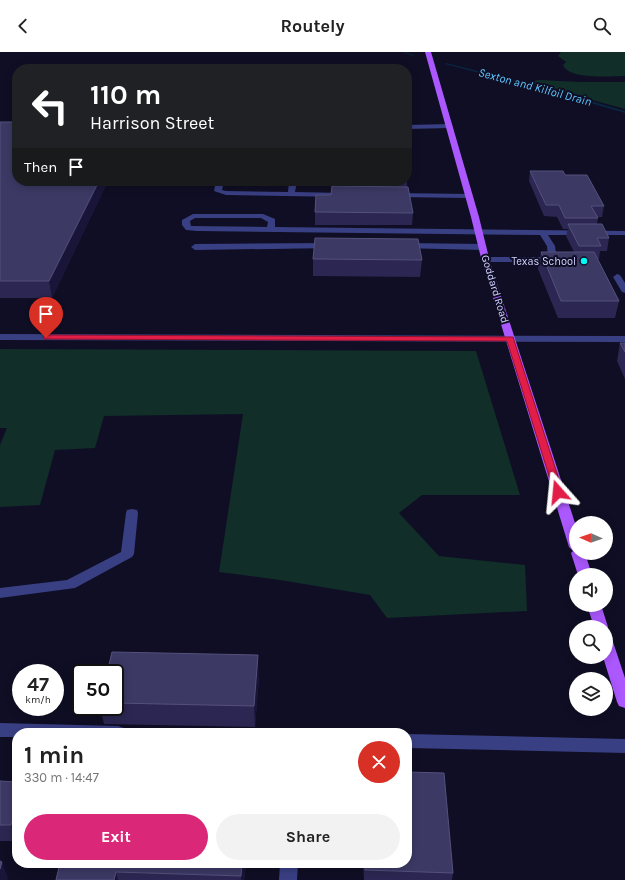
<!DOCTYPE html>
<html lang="en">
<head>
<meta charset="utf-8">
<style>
	body { margin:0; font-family:Karla,sans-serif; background:#f2f2f2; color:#222; height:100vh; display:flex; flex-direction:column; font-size:15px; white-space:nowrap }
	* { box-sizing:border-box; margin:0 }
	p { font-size:13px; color:#767676 }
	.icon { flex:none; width:22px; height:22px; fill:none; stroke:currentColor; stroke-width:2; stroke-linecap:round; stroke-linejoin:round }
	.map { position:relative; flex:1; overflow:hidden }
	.details { position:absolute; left:12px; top:676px; width:400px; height:140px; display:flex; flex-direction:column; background:#fff; border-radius:16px; box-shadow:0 2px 10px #0003 }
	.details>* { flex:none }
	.guide { position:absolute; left:12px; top:12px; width:400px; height:122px; border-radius:16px; box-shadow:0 2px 10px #0003; background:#202124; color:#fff; overflow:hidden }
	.needle { width:26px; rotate:272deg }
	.controls { position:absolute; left:569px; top:464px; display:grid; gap:8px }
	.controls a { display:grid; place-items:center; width:44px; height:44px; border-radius:50%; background:#fff; box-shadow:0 2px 10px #0003; font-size:20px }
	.speed { position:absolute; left:12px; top:612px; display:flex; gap:8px; font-size:20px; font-weight:700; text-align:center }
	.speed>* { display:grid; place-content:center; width:52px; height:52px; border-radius:50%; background:#fff; box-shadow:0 2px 10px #0003; line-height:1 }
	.speed small { font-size:10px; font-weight:400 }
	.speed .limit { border:2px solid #111; border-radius:6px; background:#fff; color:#111 }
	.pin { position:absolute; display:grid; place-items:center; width:34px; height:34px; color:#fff; margin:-41px -17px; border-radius:50% 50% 50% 0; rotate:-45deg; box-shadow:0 0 4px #0007 }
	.pin .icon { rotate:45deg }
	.me { position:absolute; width:44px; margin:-22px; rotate:342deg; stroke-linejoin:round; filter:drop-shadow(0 0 3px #0008) }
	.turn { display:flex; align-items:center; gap:14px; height:84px; padding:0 12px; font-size:18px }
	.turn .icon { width:52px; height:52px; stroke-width:2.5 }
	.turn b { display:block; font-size:28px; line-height:34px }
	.then { display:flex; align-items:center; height:38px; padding:0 12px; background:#0003; gap:8px; font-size:15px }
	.round { display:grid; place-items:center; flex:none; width:42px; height:42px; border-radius:21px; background:#f2f2f2 }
	.summary { display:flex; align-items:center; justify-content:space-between; height:68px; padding:0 12px }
	h1 { font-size:24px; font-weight:700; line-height:30px }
	.cta { display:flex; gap:8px; margin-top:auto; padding:8px 12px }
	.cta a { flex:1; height:46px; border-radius:24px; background:#db2777; color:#fff; font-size:16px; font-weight:700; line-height:46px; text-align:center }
	.cta a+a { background:#f2f2f2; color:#222 }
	header { display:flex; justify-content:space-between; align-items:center; height:52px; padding:0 12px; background:#fff; font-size:18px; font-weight:700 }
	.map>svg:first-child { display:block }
	.green { fill:#112e29 }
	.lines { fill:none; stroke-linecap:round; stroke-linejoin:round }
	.stream { fill:#0a2541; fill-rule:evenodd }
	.minor { fill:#393f83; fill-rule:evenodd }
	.major { fill:#ac58ff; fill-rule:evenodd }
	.wall { fill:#2b2752 }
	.shaded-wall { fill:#181538 }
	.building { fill:#3c3965; stroke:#54517d }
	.route { fill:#e11d48; stroke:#92132f }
	.poi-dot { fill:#00fbf6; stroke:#0f0e24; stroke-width:1.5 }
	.labels { text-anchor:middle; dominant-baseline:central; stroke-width:4; stroke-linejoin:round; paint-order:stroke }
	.far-poi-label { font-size:11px; fill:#d1d1ff; stroke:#0f0e24; text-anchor:end }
	.far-street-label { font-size:11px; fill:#d1d1ff; stroke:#0f0e24 }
	.far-water-label { font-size:12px; font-style:italic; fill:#5fc8ff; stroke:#0f0e24 }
</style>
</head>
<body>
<header><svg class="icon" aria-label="back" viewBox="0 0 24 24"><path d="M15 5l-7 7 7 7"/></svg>Routely<svg class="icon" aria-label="search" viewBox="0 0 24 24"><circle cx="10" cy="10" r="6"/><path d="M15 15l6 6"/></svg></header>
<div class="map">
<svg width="625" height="828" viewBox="0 0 625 828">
	<rect width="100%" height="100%" fill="#0f0e24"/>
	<path class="green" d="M561 0H625V24C611 24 569 28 563 13L566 10 558 4Z
		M540 28 580 30H625V57L530 31 531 29Z
		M0 297 476 299 520 443H422L399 461 439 504 525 513 527 559 387 566 370 543 280 528 219 520 243 362 104 364 95 396 55 398 40 453 0 455V393L7 376H0Z"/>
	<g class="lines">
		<path class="stream" d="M403 0H406L415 4H413Z
			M446 11 550 37 625 59V61L548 39 445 12Z"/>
		<path class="minor" d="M407 73 450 72 453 74 450 76 407 77Z
			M216 129H224L222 138 226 139 288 140 289 129H297L295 140 346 141 350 143 346 145 226 143 214 139Z
			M392 141 469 142 473 144 469 146 395 145H392Z
			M193 162H263L275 167V175L625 179V183H548L555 194 557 208 556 210H486L482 207 483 205H548L547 194 540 183 197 179 186 178 182 173V168ZM195 166H261L268 170 267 175 191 174 190 169Z
			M329 191 332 192 333 194 332 196 195 198 191 195 195 192Z
			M404 191 483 192 487 195 483 198 401 196 400 194 401 192Z
			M617 222 620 223 625 231V241L622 240 613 225Z
			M0 282 625 284V290L0 288Z
			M132 457 137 458 138 461 134 502 132 505 75 536 0 546V536L67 528 121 500 126 461 127 458Z
			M0 671 118 674 124 676 126 681H17V685H0Z
			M407 682 625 687V701L407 696Z
			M280 811H298L297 828H279Z"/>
		<path class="major" d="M425 0H431L479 165 490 210 576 474V501H585L592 523H578L571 501 573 499 569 495 482 210 471 165Z
			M587 553H601L608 575 606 579V575H594Z
			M606 584 611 586 613 590 625 626V656L619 654 617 650 603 605H606Z"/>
	</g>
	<path class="wall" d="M0 70 108 129 52 246H0Z
		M530 119 565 123 604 154 602 165H597L598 166 597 172 609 186 607 199H600L599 207H597L619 249 615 266H558L538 217 541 200H574L566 184 568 177H563L557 165 544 164 529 129Z
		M407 122V135L413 161 412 173H315V160L331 143 332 129H407Z
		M313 207 422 208 420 225 313 224Z
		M620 291H625V327L617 309Z
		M115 621 259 625 255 675 104 672 100 655H115Z
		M0 729 16 789H0Z
		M60 811H246L244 828H56Z
		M363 811H407L453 821 452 828H364Z"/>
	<path class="shaded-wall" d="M99 129H108L52 246 49 229Z
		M258 603 259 625 255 675 254 654Z
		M17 754V788L16 789 11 773Z
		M2 810 8 826 7 828H0V817Z
		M242 811H246L244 828H241V824Z
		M116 820 118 828H114Z"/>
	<path class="building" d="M0 70H17V129H99L49 229H0Z
		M530 119H563L565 123H587L604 154H591L598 166H565L559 153H546Z
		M332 134 408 135 413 161 315 160 316 143H331Z
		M568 172H602L609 186H597L601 194H579Z
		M315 186 418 187 422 208 313 207Z
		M541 200H594L619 249H561Z
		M620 291H625V300Z
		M112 600 258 603 254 654 115 651V621H107Z
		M407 720 444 721 453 821 365 818V811H407Z
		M0 729 17 730V754L11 773H0Z
		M0 809 2 810 0 817Z
		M60 811H242L241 824 116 820 114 828H56Z"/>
	<path class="route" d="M46 283 513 285 563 440 558 443 554 440 507 289 44 287 43 286Z"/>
	<circle class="poi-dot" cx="584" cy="209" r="4"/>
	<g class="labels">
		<g class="far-poi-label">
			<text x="576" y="209">Texas School</text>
		</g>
		<g class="far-street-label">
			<text transform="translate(495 237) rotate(73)">Goddard Road</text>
		</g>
		<g class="far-water-label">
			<text transform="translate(535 35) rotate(15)">Sexton and Kilfoil Drain</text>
		</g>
	</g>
</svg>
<div class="controls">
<a><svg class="needle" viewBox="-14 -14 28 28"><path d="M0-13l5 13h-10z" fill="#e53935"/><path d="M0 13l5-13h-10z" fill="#767676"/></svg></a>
<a><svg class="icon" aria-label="sound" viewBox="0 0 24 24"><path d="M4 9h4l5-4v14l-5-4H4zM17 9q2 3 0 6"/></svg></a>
<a><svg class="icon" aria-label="search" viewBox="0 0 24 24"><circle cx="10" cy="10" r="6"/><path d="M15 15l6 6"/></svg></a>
<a><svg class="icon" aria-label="layers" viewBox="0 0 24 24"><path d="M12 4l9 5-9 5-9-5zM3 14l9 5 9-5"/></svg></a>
</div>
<div class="speed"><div>47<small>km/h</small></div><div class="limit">50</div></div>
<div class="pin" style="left:46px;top:286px;background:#d93025"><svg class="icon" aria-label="arrive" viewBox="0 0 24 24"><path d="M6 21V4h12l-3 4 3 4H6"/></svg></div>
<svg class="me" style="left:558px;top:440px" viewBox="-20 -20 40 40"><path d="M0-17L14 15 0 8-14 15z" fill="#e11d48" stroke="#fff" stroke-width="4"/></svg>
<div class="guide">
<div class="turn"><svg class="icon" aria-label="left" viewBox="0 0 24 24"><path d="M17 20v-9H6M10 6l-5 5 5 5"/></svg><div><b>110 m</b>Harrison Street</div></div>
<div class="then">Then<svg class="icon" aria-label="arrive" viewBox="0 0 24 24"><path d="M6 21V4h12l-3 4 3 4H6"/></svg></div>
</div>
<section class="details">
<div class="summary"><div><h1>1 min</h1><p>330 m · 14:47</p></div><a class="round" style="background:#d93025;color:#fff"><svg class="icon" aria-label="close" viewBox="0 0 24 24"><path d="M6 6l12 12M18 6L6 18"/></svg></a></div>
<div class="cta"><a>Exit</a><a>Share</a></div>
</section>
</div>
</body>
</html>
